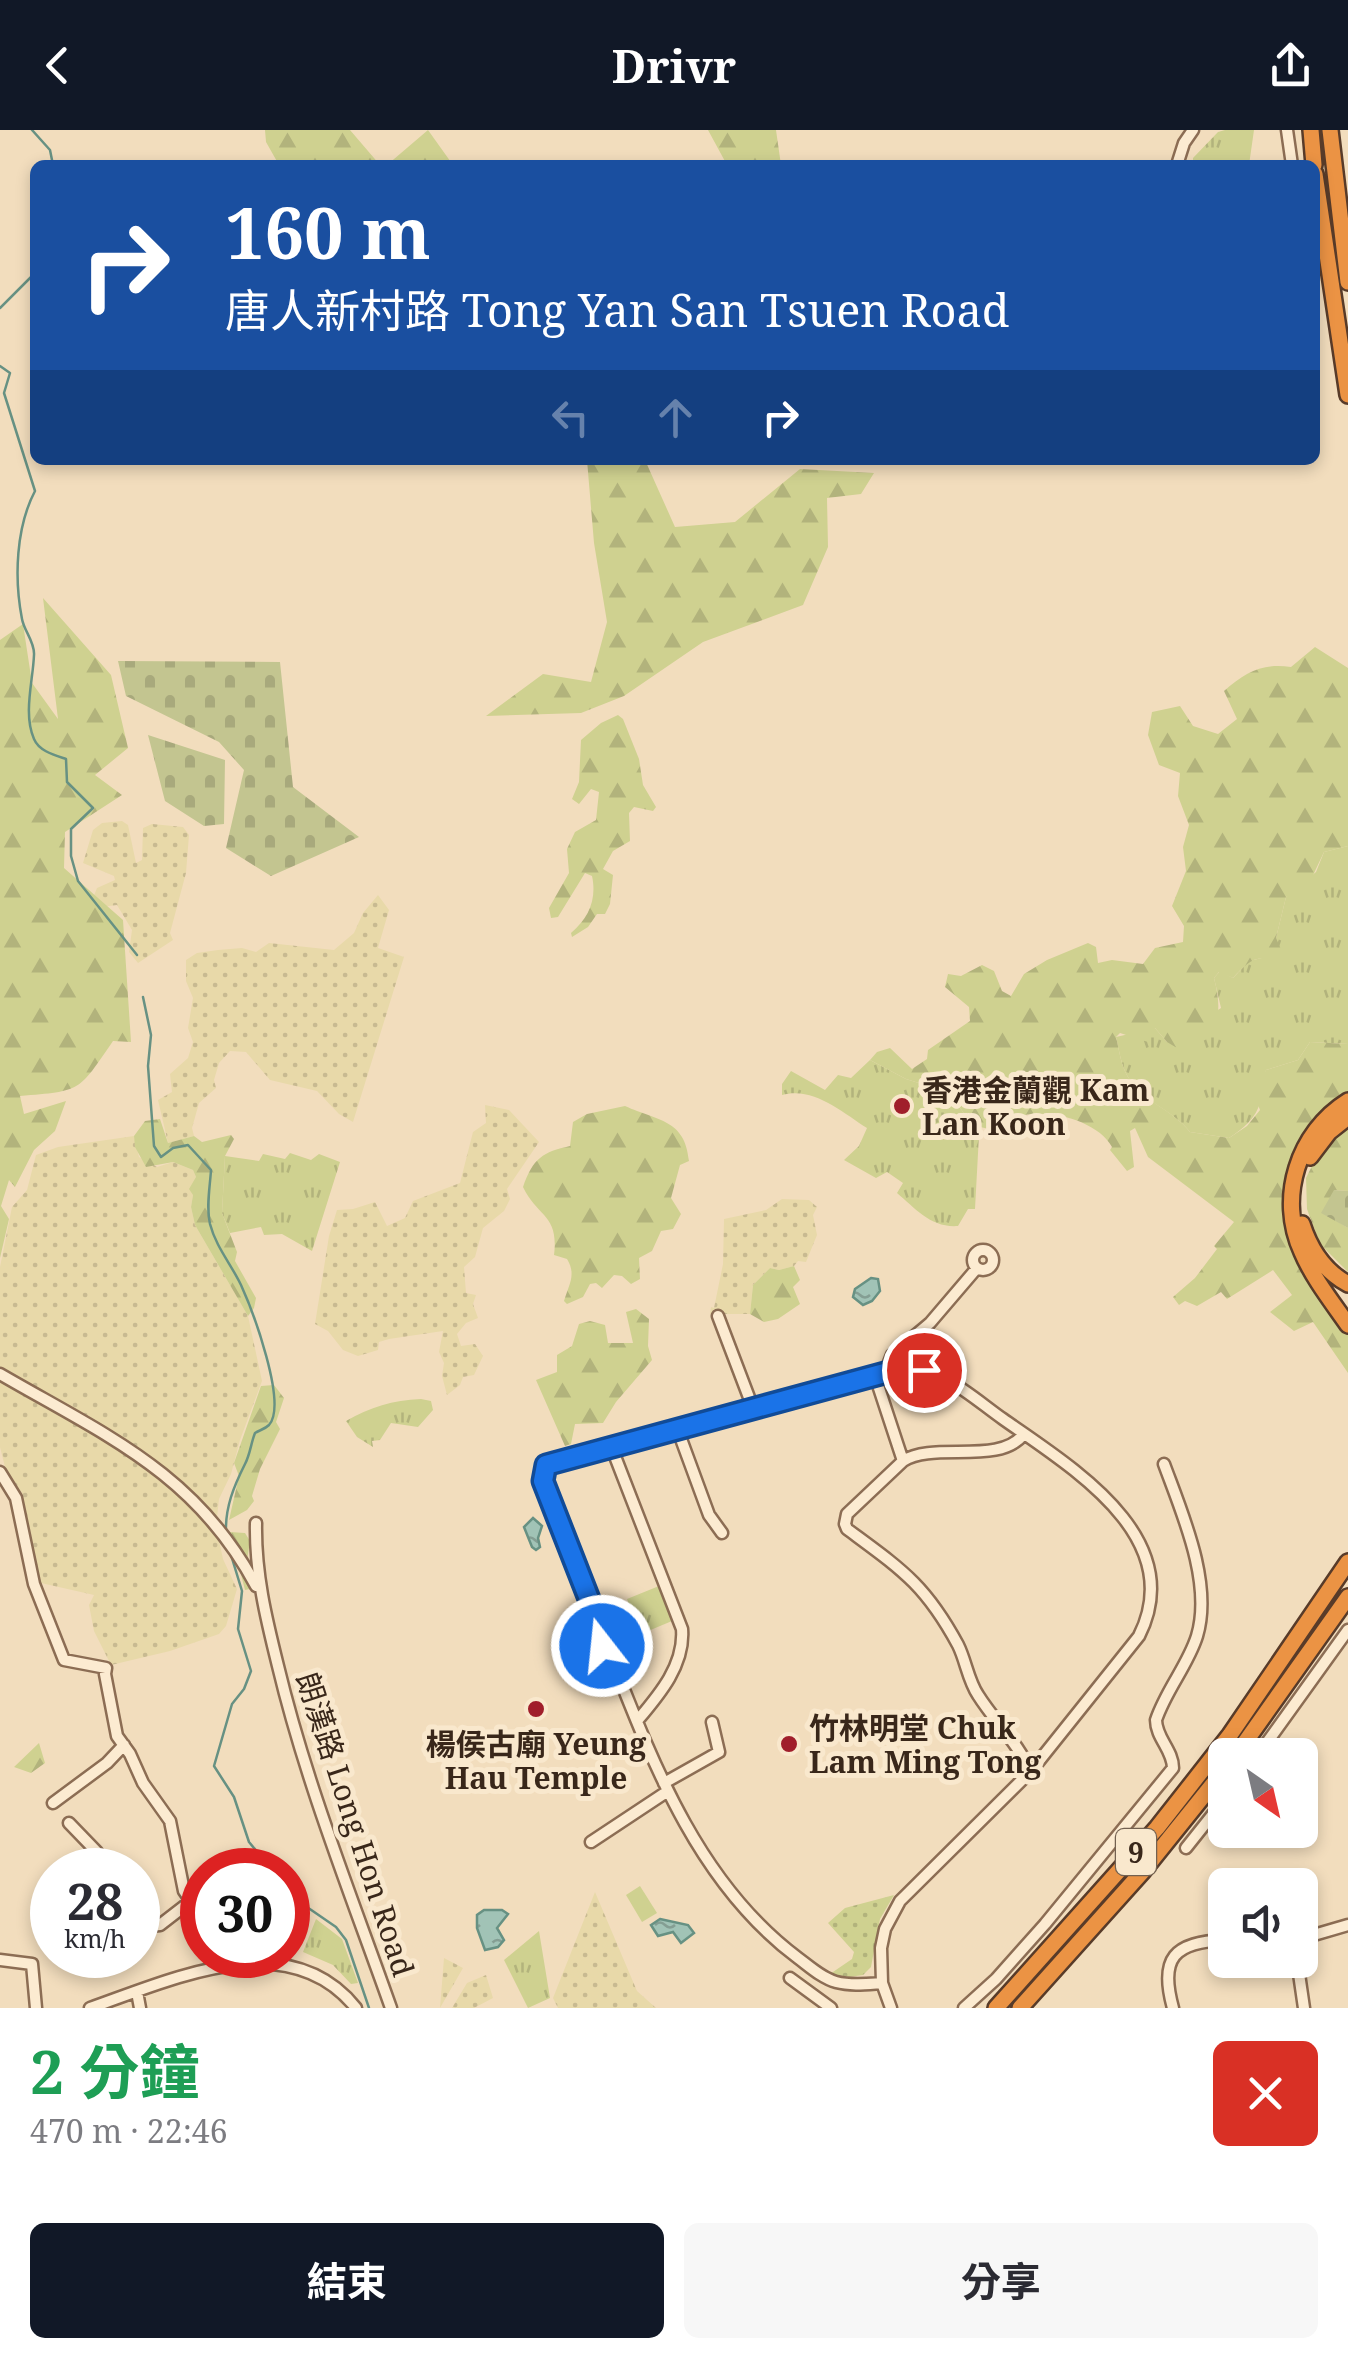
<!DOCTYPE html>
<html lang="zh-TW">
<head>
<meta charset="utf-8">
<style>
	body { margin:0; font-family:"Noto Serif","Noto Sans TC",serif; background:#f7f7f7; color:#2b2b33; height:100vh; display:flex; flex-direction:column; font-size:38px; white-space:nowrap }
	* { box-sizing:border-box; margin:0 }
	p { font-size:32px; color:#7c7c81 }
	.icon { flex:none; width:55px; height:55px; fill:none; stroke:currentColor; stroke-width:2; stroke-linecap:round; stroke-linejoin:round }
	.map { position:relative; height:1878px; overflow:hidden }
	.sheet { display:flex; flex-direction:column; background:#fff; flex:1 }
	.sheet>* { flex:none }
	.top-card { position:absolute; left:30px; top:30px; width:1290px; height:305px; border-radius:15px; box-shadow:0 5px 15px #0003; background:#1a4fa0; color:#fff; overflow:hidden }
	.needle { width:65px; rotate:146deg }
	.buttons { position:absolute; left:1208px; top:1608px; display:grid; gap:20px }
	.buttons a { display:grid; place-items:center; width:110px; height:110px; border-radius:15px; background:#fff; box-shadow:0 5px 15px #0003; font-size:50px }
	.speed { position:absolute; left:30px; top:1718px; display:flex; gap:20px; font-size:50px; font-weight:700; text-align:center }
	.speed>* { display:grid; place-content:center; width:130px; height:130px; border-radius:50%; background:#fff; box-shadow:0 5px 15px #0003; line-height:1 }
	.speed small { font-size:25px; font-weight:400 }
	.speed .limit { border:15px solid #d22; background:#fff; color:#111 }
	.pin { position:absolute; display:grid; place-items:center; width:85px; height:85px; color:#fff; margin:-42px; border:5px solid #fff; border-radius:50%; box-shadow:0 2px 10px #0007 }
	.me { position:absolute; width:110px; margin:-55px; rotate:344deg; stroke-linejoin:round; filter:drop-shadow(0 0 8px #0008) }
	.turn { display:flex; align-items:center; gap:35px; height:210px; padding:0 30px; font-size:45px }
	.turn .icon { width:130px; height:130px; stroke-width:2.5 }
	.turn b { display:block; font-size:70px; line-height:85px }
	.lanes { display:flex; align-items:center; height:95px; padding:0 30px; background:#0003; justify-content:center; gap:50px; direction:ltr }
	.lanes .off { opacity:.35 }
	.round { display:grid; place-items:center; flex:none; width:105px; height:105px; border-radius:15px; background:#f7f7f7 }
	.summary { display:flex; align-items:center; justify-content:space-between; height:170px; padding:0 30px }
	h1 { font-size:60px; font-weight:700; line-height:75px; color:#1e9e55 }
	.button { display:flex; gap:20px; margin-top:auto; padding:20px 30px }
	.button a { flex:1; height:115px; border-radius:15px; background:#111827; color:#fff; font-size:40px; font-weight:700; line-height:115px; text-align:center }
	.button a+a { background:#f7f7f7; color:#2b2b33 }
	header { display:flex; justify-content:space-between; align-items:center; height:130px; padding:0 30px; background:#111827; color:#fff; font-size:45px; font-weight:700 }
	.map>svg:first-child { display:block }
	.farmland { fill:url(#farmland-dots) }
	.grass { fill:url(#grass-tufts) }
	.forest { fill:url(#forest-firs) }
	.cemetery { fill:url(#cemetery-stones) }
	.park { fill:url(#park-dots) }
	.pitch { fill:#cfd190 }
	.water { fill:url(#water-ripples); stroke:#679183; stroke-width:2.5 }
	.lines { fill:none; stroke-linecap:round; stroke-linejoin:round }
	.stream { stroke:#679183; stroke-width:2.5 }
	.minor-casing { stroke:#8c6d54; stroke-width:15 }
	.highway-casing { stroke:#583b29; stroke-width:20 }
	.minor { stroke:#fcebd1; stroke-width:10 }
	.highway { stroke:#eb9344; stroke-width:15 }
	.route-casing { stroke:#114b97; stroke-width:25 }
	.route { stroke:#1a73e8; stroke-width:18 }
	.poi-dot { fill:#a01e2b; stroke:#f9e8cd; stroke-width:4 }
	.labels { text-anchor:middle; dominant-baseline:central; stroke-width:10; stroke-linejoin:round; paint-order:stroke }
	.shield { fill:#f9e8cd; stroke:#736150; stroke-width:2.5 }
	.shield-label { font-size:28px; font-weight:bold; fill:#39271a }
	.poi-label { font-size:30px; font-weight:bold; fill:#39271a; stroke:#f9e8cd; text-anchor:start }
	.street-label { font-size:30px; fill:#39271a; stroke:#f9e8cd }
</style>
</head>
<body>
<header><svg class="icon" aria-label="back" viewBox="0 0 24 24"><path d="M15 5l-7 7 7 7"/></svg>Drivr<svg class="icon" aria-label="share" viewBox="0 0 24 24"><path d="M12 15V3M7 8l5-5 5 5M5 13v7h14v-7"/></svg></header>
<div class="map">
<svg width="1348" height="1878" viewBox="0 0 1348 1878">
	<defs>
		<pattern id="farmland-dots" width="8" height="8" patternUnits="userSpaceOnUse" patternTransform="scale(2.5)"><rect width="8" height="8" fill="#e8d9a9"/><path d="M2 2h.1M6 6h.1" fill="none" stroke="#c8ba91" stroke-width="1.8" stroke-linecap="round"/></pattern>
		<pattern id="grass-tufts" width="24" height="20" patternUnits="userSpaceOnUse" patternTransform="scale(2.5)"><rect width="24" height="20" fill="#cfd190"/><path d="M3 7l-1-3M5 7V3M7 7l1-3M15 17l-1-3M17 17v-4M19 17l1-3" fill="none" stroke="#b2b37c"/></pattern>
		<pattern id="forest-firs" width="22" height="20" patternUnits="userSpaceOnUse" patternTransform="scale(2.5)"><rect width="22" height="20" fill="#cfd190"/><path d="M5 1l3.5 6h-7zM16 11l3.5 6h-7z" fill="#b2b37c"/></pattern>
		<pattern id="cemetery-stones" width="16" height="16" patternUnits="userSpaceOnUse" patternTransform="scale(2.5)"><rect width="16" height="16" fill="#c3c590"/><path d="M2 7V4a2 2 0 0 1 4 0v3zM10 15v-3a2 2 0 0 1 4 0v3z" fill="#a8a97c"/></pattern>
		<pattern id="park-dots" width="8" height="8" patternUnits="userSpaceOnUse" patternTransform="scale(2.5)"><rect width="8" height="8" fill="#cfd190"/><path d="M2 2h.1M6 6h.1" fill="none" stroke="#b2b37c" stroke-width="1.8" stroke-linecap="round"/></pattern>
		<pattern id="water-ripples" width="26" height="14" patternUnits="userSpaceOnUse" patternTransform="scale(2.5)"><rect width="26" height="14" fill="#a1c3b6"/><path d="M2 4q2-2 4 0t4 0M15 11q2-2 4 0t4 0" fill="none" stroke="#849e93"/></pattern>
	</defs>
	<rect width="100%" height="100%" fill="#f2ddbd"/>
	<path class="farmland" d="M122 691 128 695 136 733 142 730 143 698 152 694 183 697 189 705 186 743 170 803 173 810 138 833 129 822 132 800 117 775 101 777 93 768 97 758 115 750 114 746 83 733 93 700 102 693Z
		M378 765 389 780 378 818 404 827 353 992 339 984 317 961 270 950 246 922 230 921 219 933 214 950 216 958 199 973 192 998 194 1006 168 1013 158 970 172 962 170 944 188 928 193 912 188 898 193 868 186 851V830L197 823 218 820 242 818 256 822 269 813 334 820 354 803 363 783Z
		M485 975 509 980 539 1012 507 1059 510 1069 504 1081 483 1098 475 1127 464 1137 466 1163 476 1165 473 1174 478 1188 466 1193 457 1204 461 1216 475 1214 483 1226 474 1245 463 1247 460 1255 447 1265 442 1246 444 1233 439 1222 443 1201 389 1209 379 1212 378 1220 358 1226 343 1220 328 1201 315 1194 329 1106 337 1080 353 1079 375 1072 387 1096 405 1088 413 1071 460 1053 473 1002 486 993Z
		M134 1006 139 1027 157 1037 173 1032 193 1040 196 1047 191 1077 195 1095 248 1186 262 1251 240 1310 231 1344 219 1369 216 1397 223 1429 237 1459 226 1496 219 1504 170 1521 111 1535 94 1501 89 1475 94 1465 41 1453 31 1425 22 1363 6 1341 0 1317V1137L12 1077 27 1060 36 1025 58 1017Z
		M782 1069 809 1070 817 1077 813 1085 817 1105 806 1132 798 1131 794 1136 779 1140 770 1138 753 1155 750 1184H710L711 1177 714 1178 723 1134 724 1089 766 1080Z
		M595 1762 637 1861 656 1878H558L553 1868Z
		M444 1828 463 1838 440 1878Z
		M486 1845 493 1868 474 1878H452L467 1853Z"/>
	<path class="grass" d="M1225 0H1254L1249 35H1193V28L1218 2Z
		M1348 716V914L1310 912 1298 930 1266 940C1261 975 1261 987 1229 1008L1190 1002C1173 980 1143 972 1128 947 1121 936 1119 919 1116 907L1155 898 1167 912 1221 878 1214 848 1220 841 1233 848 1249 831 1266 827 1276 808 1286 767 1316 742 1324 722Z
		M870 930 906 949 938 959 956 972 979 1005 975 1079H968L958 1096C931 1098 916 1079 897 1063L903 1053 887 1042 876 1048 844 1030 859 1016 867 998C842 982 813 956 782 965V954L791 941 825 960 838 945 851 948Z
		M290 1023 311 1030 319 1024 340 1032 312 1121 282 1104 264 1105 261 1097 230 1103 222 1083 225 1026 259 1031 263 1024 285 1029Z
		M421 1269 431 1271 433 1280 418 1297 391 1293 380 1310 372 1311 373 1317 357 1307 346 1291C371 1277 392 1270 421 1269Z
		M659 1456 672 1491 641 1504 627 1469Z
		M316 1789 342 1809 358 1853 351 1854 333 1835 303 1822Z
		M539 1801 550 1868 528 1878 504 1830Z"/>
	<path class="forest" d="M265 0H350L380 35H279L266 12Z
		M428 0 453 35H387Z
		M708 0H776L781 35H727Z
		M587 330H645L675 397 735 392 800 339 874 343 861 364 827 368 828 417 803 475 703 512 624 566 581 583 486 586 543 544 591 552 607 492 594 413Z
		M43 468 111 545 128 618 95 645 122 665 65 702 64 738 123 790 131 912 113 911C78 962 82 961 20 966L24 984 66 971 55 1001 34 1020 15 1057 9 1050 1 1076 9 1089 0 1128V510L23 494 32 553 58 589Z
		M1315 517 1348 538V716L1324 722 1307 758 1286 767 1276 808 1283 824 1277 832C1256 822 1246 834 1233 848L1219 842 1214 848C1224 887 1218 903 1182 921L1167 912 1155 898 1148 912 1120 903 1116 907C1119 919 1121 936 1128 947 1144 972 1173 980 1190 1002L1229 1008 1247 996 1260 980 1255 967 1266 940 1298 930 1310 912 1348 914V969L1318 989 1289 1063 1324 1171 1348 1203V1243L1313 1192 1294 1201 1270 1182 1292 1165 1273 1140 1227 1169 1221 1162 1197 1176 1185 1171 1179 1175 1173 1167 1195 1148 1217 1119 1214 1116 1234 1092 1148 1027 1135 998 1130 1001 1134 1037 1127 1041 1110 1020 1112 1017C1098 990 1045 977 1017 987L1013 1004 980 997 979 1005 956 972 938 959 906 949 870 930 877 922 890 918 912 939 927 929 928 920 970 891 969 877 945 857 948 844 961 846 982 835 994 841 1002 861 1011 866 1024 844 1047 830 1088 813 1096 817 1098 833 1112 830 1143 834 1155 818 1183 812 1184 796 1172 776 1186 741 1183 717 1189 695 1178 666 1180 643 1159 635 1148 605 1152 582 1180 576 1193 596 1218 604 1237 589 1224 561C1246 542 1262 533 1291 537Z
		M618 585 623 589 639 629 643 655 656 677 653 681 634 677 629 683 630 711 613 721 603 739 613 745 610 774 605 784H597L588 797 572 807 571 803C589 788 597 769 592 746L585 743 558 787 551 788 549 778 569 743 567 719 575 702 596 690 599 662 591 659 579 674 572 669 579 652 581 610 601 593Z
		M625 976C658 991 685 989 689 1031L680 1035 671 1068 681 1084 673 1099 661 1101 652 1121 639 1128 640 1149 631 1154 622 1146 614 1145 602 1158 596 1153 590 1154 583 1167 567 1174 564 1171C568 1156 577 1145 567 1129L554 1125C559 1084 538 1088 523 1057 533 1028 543 1022 570 1016L573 992 587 984Z
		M160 989 168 1013 194 1006 202 1012 231 1005 234 1009 225 1026 222 1083 237 1122 235 1131 256 1168 254 1178 248 1186 195 1095 191 1077 193 1065 189 1059 196 1047 193 1040 173 1032 146 1037 135 1017 134 1006 145 991Z
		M1348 993V1061L1334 1060 1335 1090 1348 1098V1142L1320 1114 1307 1079 1306 1048 1320 1020Z
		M794 1136 800 1150 793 1157 800 1174 778 1189 764 1192 750 1184 753 1155 770 1138 779 1140Z
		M636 1179 649 1189 648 1216 652 1230 616 1272 603 1293 575 1294 571 1314 565 1316 536 1250 557 1242V1225L572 1216 579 1194 590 1191 605 1195 608 1213H633L626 1182Z
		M274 1255 284 1268 276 1292 280 1299 260 1339 252 1366 254 1371 247 1380 229 1390 239 1346 234 1333 261 1256Z
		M230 1402 245 1403 250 1411 247 1431 252 1438 254 1458 245 1460Z
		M39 1613 45 1633 31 1643 14 1637Z"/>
	<path class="cemetery" d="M118 531 280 532 293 657 359 707 271 746 226 718 244 640 219 612 126 566Z
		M148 605 225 630 224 694 204 696 165 671Z
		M1334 1060 1348 1061V1098L1321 1083Z"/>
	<path class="park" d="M894 1765 880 1789 871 1837 863 1845 849 1847 830 1844 852 1829 854 1822 828 1793 845 1778Z"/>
	<path class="pitch" d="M640 1756 657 1783 642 1792 626 1765Z"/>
	<path class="water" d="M871 1148 878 1149 880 1161 872 1171 863 1175 853 1167 855 1159Z
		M533 1388 542 1396 538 1408 540 1417 536 1420 532 1417 524 1397Z
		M484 1780H502L508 1784 497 1798 504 1810 498 1817 485 1820 477 1798V1785Z
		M660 1789 688 1795 694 1803 681 1813 673 1802 658 1806 651 1795Z"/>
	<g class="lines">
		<path class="stream" d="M32 0 50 20 53 35
			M0 178 35 143
			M0 236 10 243 4 263 35 361C16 397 14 448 22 489 24 501 35 512 34 525 33 551 23 584 34 609 39 621 54 625 66 629L67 652 93 678 71 699V726L78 751 137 825
			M143 867 151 905 148 936 154 1016 161 1027 173 1018 188 1015 211 1040C210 1057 206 1077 210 1094 216 1117 231 1134 241 1155 252 1179 288 1274 269 1295 265 1299 260 1300 255 1303 251 1313 250 1325 245 1334 234 1356 225 1377 226 1403
			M231 1425 242 1461 238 1499 251 1541 244 1559 232 1574 214 1636 234 1667 249 1712 272 1740
			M288 1764 336 1797 346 1810 369 1878"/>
		<defs>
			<path id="minor" d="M1287 0 1292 35
				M1177 35 1184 13 1193 0
				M973 1130a10 10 0 1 1 20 0a10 10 0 1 1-20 0Z
				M718 1186 753 1278
				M885 1243 892 1225 930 1193 977 1138
				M0 1244C105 1305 196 1343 256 1456
				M875 1246 903 1331C934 1311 999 1336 1024 1304
				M677 1298 709 1385 722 1403
				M611 1316 682 1499C685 1535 659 1565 637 1591
				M903 1331 847 1384 845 1394 847 1399C901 1439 925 1454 958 1515 966 1531 968 1550 978 1565 995 1592 1017 1612 1031 1641
				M0 1342 16 1368 34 1454 64 1530 106 1538 105 1544 117 1606 130 1624 143 1653 170 1691 184 1761 191 1771 202 1779
				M256 1393C255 1443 266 1488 278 1536 306 1653 351 1765 391 1878
				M587 1524 607 1515
				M1258 1625 1348 1500
				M664 1653 719 1622 712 1592
				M53 1673 107 1633 124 1615
				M69 1693 97 1722 104 1740
				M591 1712 668 1661
				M1186 1718 1225 1669
				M138 1797 160 1795 191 1771
				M1300 1809 1348 1795
				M0 1830 32 1834 36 1878
				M1297 1830 1304 1878
				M790 1848 831 1878
				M882 1853C867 1854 851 1856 836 1852 822 1848 810 1837 798 1828 696 1752 651 1628 606 1514 585 1460 563 1406 543 1351L546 1335 903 1238C942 1237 973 1268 1003 1289 1071 1337 1189 1407 1139 1506L1031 1641 900 1771 885 1799 881 1818 882 1853 891 1878
				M137 1862 140 1878
				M90 1878C173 1849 289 1794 356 1878
				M964 1878 996 1849 1045 1794 1173 1638C1173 1620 1156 1608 1156 1590 1166 1560 1188 1535 1197 1506 1213 1453 1182 1383 1164 1334
				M1173 1878C1159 1828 1174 1812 1225 1810"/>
			<path id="highway" d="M1311 0 1314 35
				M1330 0 1348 152
				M1315 44 1348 265
				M1348 971C1298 1002 1277 1068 1302 1122 1313 1148 1332 1172 1348 1195
				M1310 1027 1329 1002 1348 987
				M1302 1094C1310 1119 1324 1141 1348 1154
				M1236 1625 1348 1467
				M996 1878 1157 1698 1230 1605 1348 1432
				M1020 1878 1143 1741 1225 1639"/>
		</defs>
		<use href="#minor" class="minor-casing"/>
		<use href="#highway" class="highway-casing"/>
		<use href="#minor" class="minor"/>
		<use href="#highway" class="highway"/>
	</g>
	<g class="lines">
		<defs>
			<path id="route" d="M602 1516 607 1515 543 1351 546 1335 903 1238 924 1240"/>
		</defs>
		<use href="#route" class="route-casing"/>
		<use href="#route" class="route"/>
	</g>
	<g class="poi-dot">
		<circle cx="902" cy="976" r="10"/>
		<circle cx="536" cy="1579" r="10"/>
		<circle cx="789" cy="1614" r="10"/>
	</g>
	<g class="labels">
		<rect class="shield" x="1116" y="1699" width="40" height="46" rx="8"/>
		<g class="shield-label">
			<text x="1136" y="1722">9</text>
		</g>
		<g class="poi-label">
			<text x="922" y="959">香港金蘭觀 Kam<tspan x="922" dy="34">Lan Koon</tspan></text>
			<text x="809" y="1597">竹林明堂 Chuk<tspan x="809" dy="34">Lam Ming Tong</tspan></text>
			<text x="536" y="1613" text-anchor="middle">楊侯古廟 Yeung<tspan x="536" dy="34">Hau Temple</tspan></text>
		</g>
		<g class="street-label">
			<text transform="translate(356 1694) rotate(72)">朗漢路 Long Hon Road</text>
		</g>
	</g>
</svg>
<div class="buttons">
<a><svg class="needle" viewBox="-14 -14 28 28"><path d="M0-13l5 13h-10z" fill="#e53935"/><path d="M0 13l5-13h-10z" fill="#7c7c81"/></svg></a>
<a><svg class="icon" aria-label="sound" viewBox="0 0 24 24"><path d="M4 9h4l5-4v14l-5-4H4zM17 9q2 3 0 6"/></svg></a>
</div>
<div class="speed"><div>28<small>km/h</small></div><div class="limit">30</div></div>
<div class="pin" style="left:924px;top:1240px;background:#d93025"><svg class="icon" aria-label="arrive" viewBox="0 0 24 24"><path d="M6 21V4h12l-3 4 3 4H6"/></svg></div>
<svg class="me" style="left:602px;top:1516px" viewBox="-20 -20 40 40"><circle r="17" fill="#1a73e8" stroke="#fff" stroke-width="3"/><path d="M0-11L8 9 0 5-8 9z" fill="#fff"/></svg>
<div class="top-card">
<div class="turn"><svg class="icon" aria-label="right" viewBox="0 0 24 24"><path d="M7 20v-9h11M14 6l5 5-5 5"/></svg><div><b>160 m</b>唐人新村路 Tong Yan San Tsuen Road</div></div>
<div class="lanes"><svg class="icon off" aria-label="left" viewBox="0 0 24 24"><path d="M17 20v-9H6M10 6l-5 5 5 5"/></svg><svg class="icon off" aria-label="ahead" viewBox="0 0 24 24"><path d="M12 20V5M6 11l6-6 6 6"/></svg><svg class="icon" aria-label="right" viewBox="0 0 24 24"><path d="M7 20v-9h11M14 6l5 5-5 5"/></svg></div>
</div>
</div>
<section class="sheet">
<div class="summary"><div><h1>2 分鐘</h1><p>470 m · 22:46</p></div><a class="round" style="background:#d93025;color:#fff"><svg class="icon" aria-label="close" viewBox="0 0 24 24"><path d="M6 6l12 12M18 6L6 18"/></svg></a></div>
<div class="button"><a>結束</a><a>分享</a></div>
</section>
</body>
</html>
